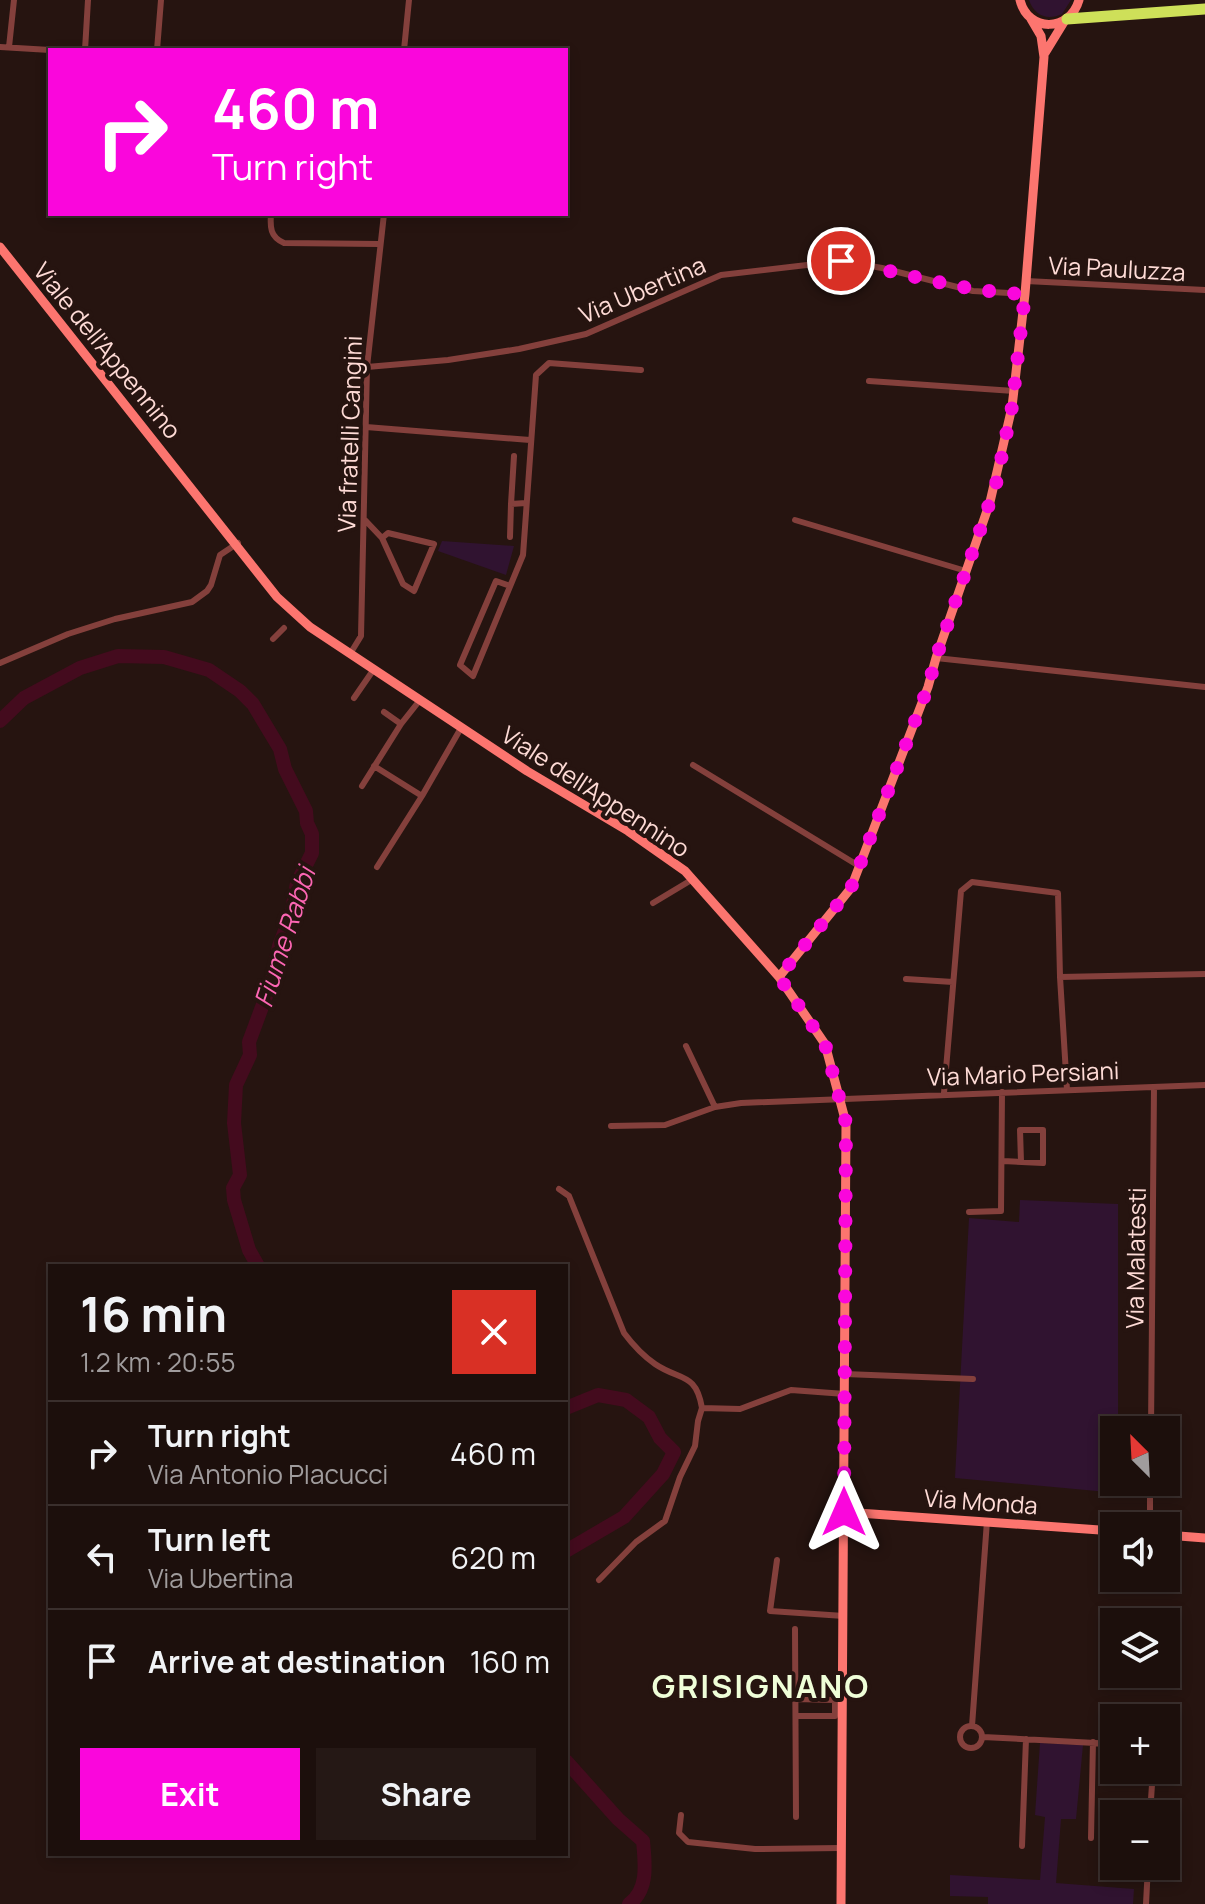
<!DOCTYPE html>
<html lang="en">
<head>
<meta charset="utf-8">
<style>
	body { margin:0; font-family:Manrope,sans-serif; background:#251815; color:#f1f3f6; height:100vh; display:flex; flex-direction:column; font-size:30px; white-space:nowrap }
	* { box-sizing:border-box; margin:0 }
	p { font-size:26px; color:#a09c9d }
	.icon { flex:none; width:44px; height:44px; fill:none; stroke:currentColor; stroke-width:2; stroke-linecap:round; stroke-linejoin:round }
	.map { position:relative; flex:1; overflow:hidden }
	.details { position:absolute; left:48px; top:1264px; width:520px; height:592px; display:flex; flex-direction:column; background:#1c0f0c; border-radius:0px; box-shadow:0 4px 12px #0003,0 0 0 2px #3a2f2d }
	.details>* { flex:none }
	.top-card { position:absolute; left:48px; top:48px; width:520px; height:168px; border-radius:0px; box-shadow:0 4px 12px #0003,0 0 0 2px #3a2f2d; background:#fa06dc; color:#fff; overflow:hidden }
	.needle { width:52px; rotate:336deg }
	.fabs { position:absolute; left:1100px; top:1416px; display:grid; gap:16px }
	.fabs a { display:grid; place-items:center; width:80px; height:80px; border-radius:0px; background:#1c0f0c; box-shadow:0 4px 12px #0003,0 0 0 2px #3a2f2d; font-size:40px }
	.pin { position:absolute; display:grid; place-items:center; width:68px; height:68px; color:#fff; margin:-34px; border:4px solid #fff; border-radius:50%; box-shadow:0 2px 8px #0007 }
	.me { position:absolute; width:88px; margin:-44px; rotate:0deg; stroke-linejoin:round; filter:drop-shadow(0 0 6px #0008) }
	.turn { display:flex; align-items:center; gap:28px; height:168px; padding:0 32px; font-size:36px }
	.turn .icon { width:104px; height:104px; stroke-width:2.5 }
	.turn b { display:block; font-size:56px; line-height:68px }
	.round { display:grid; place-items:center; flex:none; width:84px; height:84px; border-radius:0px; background:#251815 }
	.summary { display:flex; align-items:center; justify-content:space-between; height:136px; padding:0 32px }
	h1 { font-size:48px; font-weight:700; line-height:60px }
	.button { display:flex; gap:16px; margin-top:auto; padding:16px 32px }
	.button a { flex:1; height:92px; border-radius:0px; background:#fa06dc; color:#fff; font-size:32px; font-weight:700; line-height:92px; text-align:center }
	.button a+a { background:#251815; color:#f1f3f6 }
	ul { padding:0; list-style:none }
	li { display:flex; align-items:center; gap:24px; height:104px; padding:0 32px; border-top:2px solid #3a2f2d }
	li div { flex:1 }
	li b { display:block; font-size:30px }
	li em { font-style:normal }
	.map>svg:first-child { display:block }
	.green { fill:#301330 }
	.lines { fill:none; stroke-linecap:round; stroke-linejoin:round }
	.river { stroke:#440b1e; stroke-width:14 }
	.minor { stroke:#84403c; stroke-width:6 }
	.secondary { stroke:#fc756f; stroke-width:9 }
	.trunk { stroke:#cee059; stroke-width:11 }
	.route { stroke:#fa06dc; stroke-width:14; stroke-dasharray:0 25.2 }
	.labels { text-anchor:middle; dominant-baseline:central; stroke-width:8; stroke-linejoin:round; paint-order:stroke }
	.street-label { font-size:24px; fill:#fedbd6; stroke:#261410 }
	.water-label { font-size:26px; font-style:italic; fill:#fc66b3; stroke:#261410 }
	.district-label { font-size:32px; font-weight:bold; letter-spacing:2px; fill:#effed8; stroke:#261410 }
</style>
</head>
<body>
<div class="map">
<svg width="1205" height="1904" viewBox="0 0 1205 1904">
	<rect width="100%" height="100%" fill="#261410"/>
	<path class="green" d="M1029 0H1071L1062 14C1047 21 1034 15 1029 0Z
		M442 541 514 546 506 575 438 551Z
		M1020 1200 1118 1204V1430H1114V1482H1118V1493L955 1478 969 1218 1019 1222Z
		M1040 1743 1083 1745 1076 1819H1061L1056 1883 1134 1889 1133 1904H988V1897L950 1896V1875L1040 1880 1045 1817 1035 1815Z"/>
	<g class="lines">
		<path class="river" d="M0 721 24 698 80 668 118 656 164 657 209 670 240 691 253 704 280 749 285 769 306 811 307 823 312 834V853L297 883 291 915 279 946 272 980 249 1042 250 1055 236 1085 234 1123 240 1175 233 1188 234 1200 249 1250 258 1266
			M566 1408 598 1395 626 1400 649 1417 660 1438 674 1452 663 1474 624 1517 566 1551
			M566 1761 618 1819 643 1841C645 1863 649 1890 629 1904"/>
		<path class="minor" d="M0 47 50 50
			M9 47 14 0
			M85 50 88 0
			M157 50 161 0
			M404 50 409 0
			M271 214C270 227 270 237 284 243L379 244
			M1026 281 1205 290
			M367 367 448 360 519 349 586 334 721 275 841 261 882 268 973 291 1025 294
			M869 381 1014 391
			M366 427 530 440
			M511 504 514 456
			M364 519 382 538 403 584 414 591 434 544 388 533 382 538
			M795 520 966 571
			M510 537 511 504 526 503
			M510 586 496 581 460 665 473 676 523 555 536 375 549 363 641 370
			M273 639 284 628
			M350 654 361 636 367 367 384 214
			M936 658 1205 687
			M0 663 68 634 115 619 192 602 207 591 211 585 220 555 238 543
			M354 698 374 669
			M384 712 401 724
			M693 765 859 866
			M374 766 422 796
			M362 786 401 724 420 700
			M377 867 422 796 461 728
			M653 903 693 879
			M1060 977 1205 974
			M906 979 953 982
			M686 1046 715 1107 741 1103 1205 1085
			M944 1093 961 891 972 882 1058 893 1060 977 1067 1090
			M611 1126 665 1125 715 1107
			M1003 1161 1043 1163V1130H1020L1021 1162
			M559 1189 569 1196 624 1333C633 1345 642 1355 655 1364 680 1381 696 1372 702 1408L740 1409 791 1390 845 1394
			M969 1212 1001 1211 1002 1092
			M845 1374 973 1379
			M1151 1430 1154 1087
			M1150 1526V1482
			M777 1560 770 1611 844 1616
			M599 1580 636 1542 665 1521 680 1477 695 1446 698 1421 702 1408
			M795 1629 796 1817
			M796 1699 835 1700V1707H843
			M796 1716H835V1707
			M960 1737a11 11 0 1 1 22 0a11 11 0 1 1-22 0Z
			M972 1726 987 1521
			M983 1737 1114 1744
			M1150 1814 1153 1770
			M681 1815 679 1833 688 1842 755 1849 840 1848
			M1091 1838 1093 1742
			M1022 1846 1026 1739
			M1146 1904 1148 1866"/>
		<path class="secondary" d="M1020 0C1028 33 1070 32 1079 0
			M1045 53 1064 22
			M0 247 277 597 310 627 527 771 628 831 685 871 779 977 825 1044 846 1123 841 1904
			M779 977 851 888 928 687 936 658 990 502 1012 407 1025 294 1044 57 1041 36 1031 19
			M844 1512 1114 1531
			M1166 1535 1205 1538"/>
		<path class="trunk" d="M1067 19 1205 9"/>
	</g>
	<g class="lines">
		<path class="route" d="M841 261C903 272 962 292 1025 294L1012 407 996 484 936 658 928 687 851 888 779 977 825 1044 846 1123 844 1512"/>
	</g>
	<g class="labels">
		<g class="street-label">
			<text transform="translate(1117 268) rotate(3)">Via Pauluzza</text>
			<text transform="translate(642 289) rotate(-23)">Via Ubertina</text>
			<text transform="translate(108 350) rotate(51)">Viale dell'Appennino</text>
			<text transform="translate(349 434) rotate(-88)">Via fratelli Cangini</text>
			<text transform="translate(596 791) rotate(33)">Viale dell'Appennino</text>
			<text transform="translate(1023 1073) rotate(-2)">Via Mario Persiani</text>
			<text transform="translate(1135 1258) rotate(-89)">Via Malatesti</text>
			<text transform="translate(981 1501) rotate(4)">Via Monda</text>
		</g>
		<g class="water-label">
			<text transform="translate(284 937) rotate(-72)">Fiume Rabbi</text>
		</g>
		<g class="district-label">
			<text x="761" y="1686">GRISIGNANO</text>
		</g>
	</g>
</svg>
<div class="fabs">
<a><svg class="needle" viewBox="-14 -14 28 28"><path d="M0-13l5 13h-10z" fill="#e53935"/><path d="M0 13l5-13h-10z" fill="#a09c9d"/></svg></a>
<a><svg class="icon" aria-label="sound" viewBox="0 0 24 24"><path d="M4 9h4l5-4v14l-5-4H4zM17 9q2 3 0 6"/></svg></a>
<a><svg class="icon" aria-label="layers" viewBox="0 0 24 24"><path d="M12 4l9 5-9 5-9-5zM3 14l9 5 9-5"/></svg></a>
<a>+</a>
<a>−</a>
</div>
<div class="pin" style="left:841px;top:261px;background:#d93025"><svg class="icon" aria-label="arrive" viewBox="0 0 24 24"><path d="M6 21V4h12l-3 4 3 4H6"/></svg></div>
<svg class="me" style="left:844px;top:1512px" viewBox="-20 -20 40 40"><path d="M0-17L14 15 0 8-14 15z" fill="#fa06dc" stroke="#fff" stroke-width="4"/></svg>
<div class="top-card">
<div class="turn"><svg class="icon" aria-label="right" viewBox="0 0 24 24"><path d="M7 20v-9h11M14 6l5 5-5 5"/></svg><div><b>460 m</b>Turn right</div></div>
</div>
<section class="details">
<div class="summary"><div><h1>16 min</h1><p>1.2 km · 20:55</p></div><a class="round" style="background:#d93025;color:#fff"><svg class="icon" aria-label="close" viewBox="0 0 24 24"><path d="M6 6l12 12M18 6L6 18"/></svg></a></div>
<ul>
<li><svg class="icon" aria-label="right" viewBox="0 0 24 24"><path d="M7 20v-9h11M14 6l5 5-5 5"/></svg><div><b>Turn right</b><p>Via Antonio Placucci</p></div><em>460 m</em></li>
<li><svg class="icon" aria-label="left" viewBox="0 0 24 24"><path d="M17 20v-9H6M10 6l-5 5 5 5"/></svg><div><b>Turn left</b><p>Via Ubertina</p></div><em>620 m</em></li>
<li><svg class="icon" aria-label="arrive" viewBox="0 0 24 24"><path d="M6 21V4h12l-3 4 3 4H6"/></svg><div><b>Arrive at destination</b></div><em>160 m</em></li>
</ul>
<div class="button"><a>Exit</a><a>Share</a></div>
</section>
</div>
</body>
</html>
